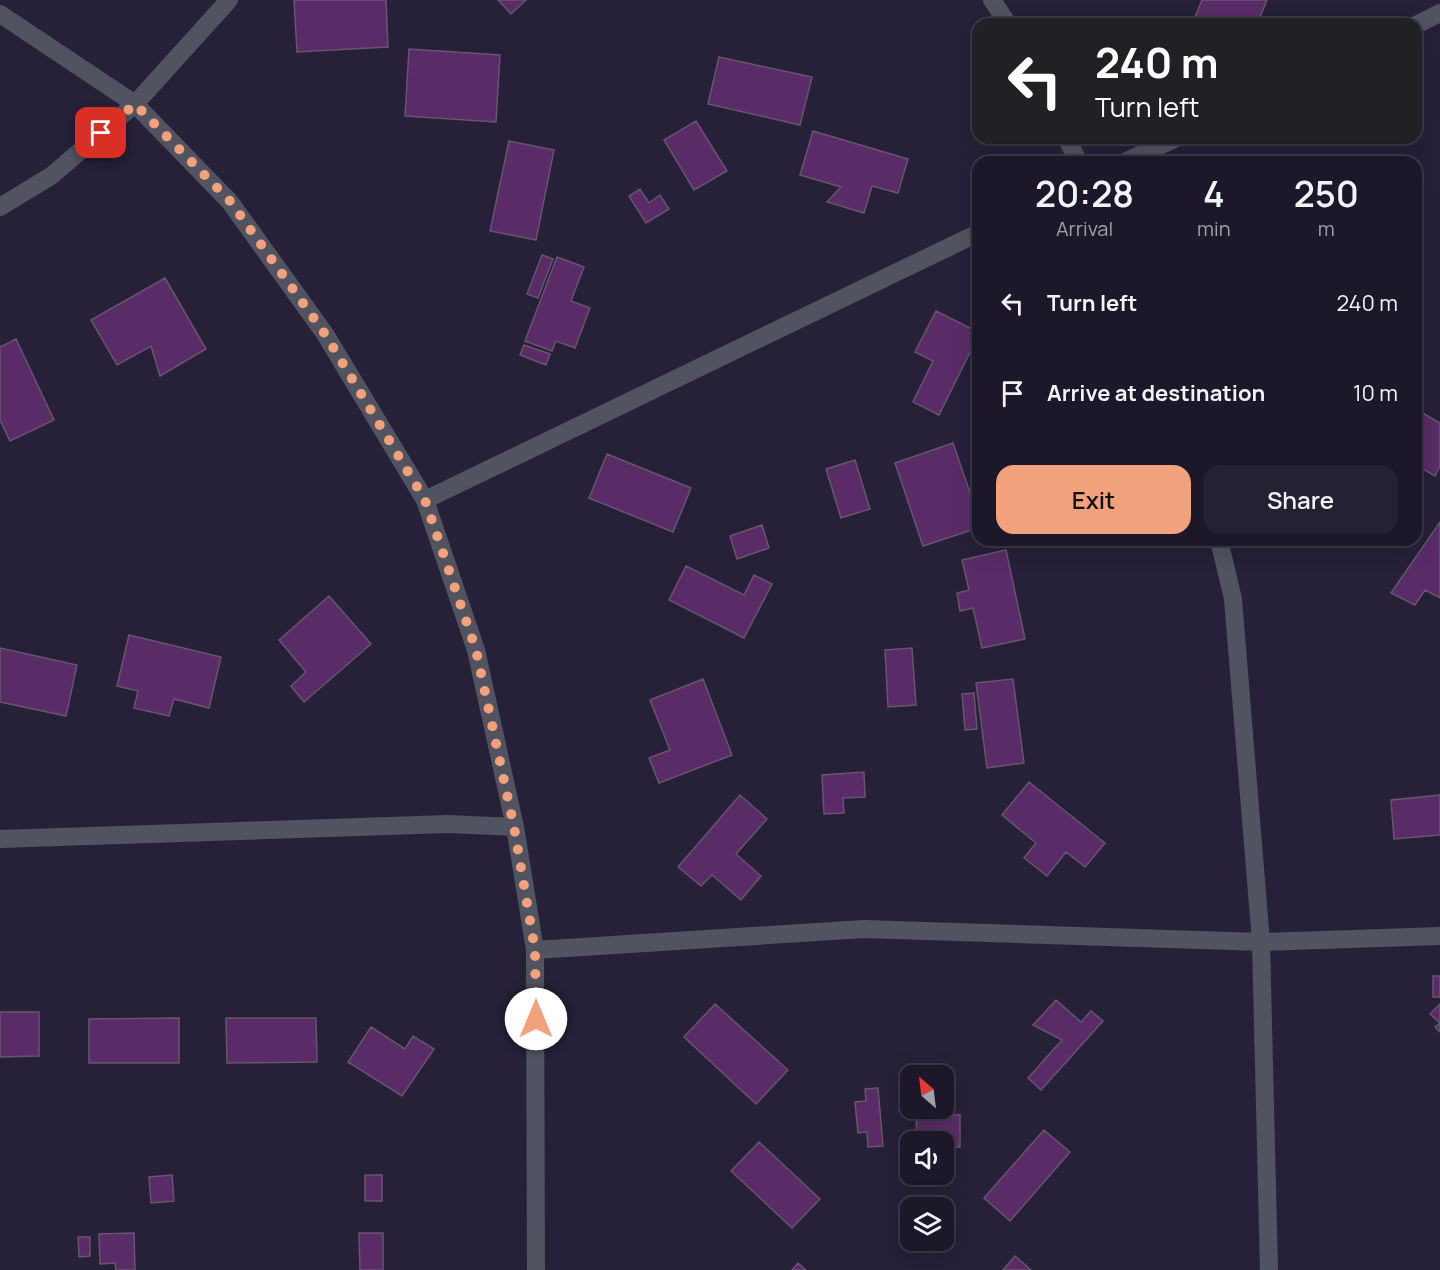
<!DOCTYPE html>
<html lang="en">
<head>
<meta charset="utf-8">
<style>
	body { margin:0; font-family:Manrope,sans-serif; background:#252132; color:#f1f3f6; height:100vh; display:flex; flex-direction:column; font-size:22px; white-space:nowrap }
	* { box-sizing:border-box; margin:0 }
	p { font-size:20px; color:#a0a0a8 }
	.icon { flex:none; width:33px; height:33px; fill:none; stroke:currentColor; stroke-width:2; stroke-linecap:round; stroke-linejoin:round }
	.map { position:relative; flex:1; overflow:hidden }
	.sheet { position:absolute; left:972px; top:156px; width:450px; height:390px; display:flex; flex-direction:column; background:#1c182a; border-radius:18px; box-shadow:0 6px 24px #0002,0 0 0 2px #3a3747 }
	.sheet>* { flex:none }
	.guide { position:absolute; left:972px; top:18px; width:450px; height:126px; border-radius:18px; box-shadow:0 6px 24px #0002,0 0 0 2px #3a3747; background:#202124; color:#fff; overflow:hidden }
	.needle { width:39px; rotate:332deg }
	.fabs { position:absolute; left:900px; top:1065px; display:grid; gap:12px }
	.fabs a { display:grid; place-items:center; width:54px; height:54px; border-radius:12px; background:#1c182a; box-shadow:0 6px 24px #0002,0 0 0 2px #3a3747; font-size:30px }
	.pin { position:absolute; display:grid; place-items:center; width:51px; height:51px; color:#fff; margin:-26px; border-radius:12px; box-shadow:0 3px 9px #0006 }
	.me { position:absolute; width:66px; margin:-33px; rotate:0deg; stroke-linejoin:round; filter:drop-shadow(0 0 4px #0008) }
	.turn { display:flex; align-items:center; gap:21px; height:126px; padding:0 24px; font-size:27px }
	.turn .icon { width:78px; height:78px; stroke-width:2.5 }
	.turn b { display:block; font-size:42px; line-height:51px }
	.eta { display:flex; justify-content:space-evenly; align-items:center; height:102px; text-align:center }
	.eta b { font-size:36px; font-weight:600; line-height:42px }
	.cta { display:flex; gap:12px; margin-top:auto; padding:12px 24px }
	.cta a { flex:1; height:69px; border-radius:18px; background:#f1a17b; color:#111; font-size:24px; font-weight:600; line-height:69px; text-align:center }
	.cta a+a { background:#252132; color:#f1f3f6 }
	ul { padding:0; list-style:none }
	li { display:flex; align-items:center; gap:18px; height:90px; padding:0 24px }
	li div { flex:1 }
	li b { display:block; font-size:22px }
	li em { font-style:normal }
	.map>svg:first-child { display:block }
	.building { fill:#592c67; stroke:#67556d; stroke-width:1.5 }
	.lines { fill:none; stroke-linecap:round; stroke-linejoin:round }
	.street { stroke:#515460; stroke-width:18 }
	.route { stroke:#f1a17b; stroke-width:10; stroke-dasharray:0 18 }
</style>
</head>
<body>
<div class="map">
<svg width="1440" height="1270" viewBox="0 0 1440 1270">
	<rect width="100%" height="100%" fill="#262038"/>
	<path class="building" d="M294 0H386L388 47 297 52Z
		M498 0H526L511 14Z
		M1202 0H1267L1257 24H1192Z
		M409 49 500 55 496 122 405 116Z
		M719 57 812 77 800 125 708 104Z
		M696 121 727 171 694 190 664 140Z
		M813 131 908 159 898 193 872 186 864 213 827 202 841 187 800 175Z
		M509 141 554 150 536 240 490 231Z
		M640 189 649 203 660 195 669 209 646 223 629 196Z
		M542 255 553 259 538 298 527 294Z
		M557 257 584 267 571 301 590 308 575 348 556 341 552 351 525 341Z
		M165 278 206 349 160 376 151 346 117 365 91 320Z
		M936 311 978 332V336L939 415 913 402 933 361 915 352Z
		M16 339 54 420 10 441 0 420V347Z
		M524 345 550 354 546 365 520 355Z
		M1416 409 1440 423V466L1435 476 1416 465Z
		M953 443 978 516V528L923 546 895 463Z
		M607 454 691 488 673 532 589 498Z
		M855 460 870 509 841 518 826 469Z
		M1440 522V598L1425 590 1415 605 1391 593Z
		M762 525 769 548 737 559 730 536Z
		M1006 550 1025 639 982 648 973 608 960 611 957 593 969 590 962 560Z
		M686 566 744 595 754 575 772 584 744 638 669 600Z
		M329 596 371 644 304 702 291 686 306 672 279 640Z
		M129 635 221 657 209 708 174 699 169 716 134 708 138 691 117 686Z
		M0 648 77 665 66 716 0 702Z
		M912 648 916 705 888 707 885 650Z
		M703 679 732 755 659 783 649 758 670 750 650 700Z
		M1013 679 1024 763 987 768 976 683Z
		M974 693 977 729 965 730 962 694Z
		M864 772 865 797 843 798 844 813 824 814 822 775Z
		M1029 782 1105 843 1085 867 1066 852 1047 876 1024 858 1036 843 1002 815Z
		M740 795 767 819 736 854 761 876 741 900 712 875 701 886 678 867Z
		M1440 795V835L1394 839 1391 800Z
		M1433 976H1440V997H1433Z
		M1056 1000 1081 1022 1091 1011 1103 1021 1041 1090 1028 1078 1062 1040 1033 1025Z
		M715 1004 788 1070 756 1104 684 1037Z
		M1440 1004V1032L1435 1027 1440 1023 1430 1014Z
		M0 1012H39V1056L0 1057Z
		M179 1018V1063H89V1019Z
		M226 1018H316L317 1062 227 1063Z
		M371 1027 405 1049 413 1036 434 1049 402 1096 348 1062Z
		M878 1088 883 1146 868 1147 867 1132 858 1133 855 1102 866 1101 865 1089Z
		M916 1115H960V1147H944V1142H917Z
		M1044 1130 1070 1152 1010 1221 984 1198Z
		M759 1142 820 1199 792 1228 731 1171Z
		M172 1175 174 1201 151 1203 149 1177Z
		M365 1175H382V1201H365Z
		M134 1233 135 1270H116L115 1263 100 1264 99 1234Z
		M359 1233H383V1270H360Z
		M78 1237H90V1256L79 1257Z
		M1015 1256 1031 1270H1003Z
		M798 1263 806 1270H792Z"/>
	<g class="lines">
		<path class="street" d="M992 0 1008 24
			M0 14 135 104 230 202 325 334 425 500 476 650 515 827 535 950 536 1270
			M1416 25 1440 13
			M1066 138 1079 162
			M1125 162 1176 138
			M0 207 51 176 135 104 229 0
			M425 500 978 233
			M1219 540 1233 599 1261 942 1269 1270
			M0 839 448 824 515 827
			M535 950 864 929 1261 942 1440 936"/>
	</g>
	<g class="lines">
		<path class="route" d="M101 133 135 104 230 201 325 334 425 500 476 650 514 827 535 950 536 1019"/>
	</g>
</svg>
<div class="fabs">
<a><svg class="needle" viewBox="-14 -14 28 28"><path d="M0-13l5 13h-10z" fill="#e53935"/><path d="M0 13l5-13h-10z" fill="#a0a0a8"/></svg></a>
<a><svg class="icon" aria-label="sound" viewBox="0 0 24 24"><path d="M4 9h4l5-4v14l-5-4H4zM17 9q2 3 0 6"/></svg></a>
<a><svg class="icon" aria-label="layers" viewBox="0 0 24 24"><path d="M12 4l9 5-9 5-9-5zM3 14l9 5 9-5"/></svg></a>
</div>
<div class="pin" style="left:101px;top:133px;background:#d93025"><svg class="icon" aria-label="arrive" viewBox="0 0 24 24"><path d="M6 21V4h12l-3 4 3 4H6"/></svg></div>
<svg class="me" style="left:536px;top:1019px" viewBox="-20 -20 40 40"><circle r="19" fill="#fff"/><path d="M0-13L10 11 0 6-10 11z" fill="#f1a17b"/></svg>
<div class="guide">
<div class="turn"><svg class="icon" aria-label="left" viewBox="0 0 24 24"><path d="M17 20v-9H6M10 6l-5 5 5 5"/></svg><div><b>240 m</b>Turn left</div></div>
</div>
<section class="sheet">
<div class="eta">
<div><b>20:28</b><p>Arrival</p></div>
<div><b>4</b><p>min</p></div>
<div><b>250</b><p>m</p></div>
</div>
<ul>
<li><svg class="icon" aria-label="left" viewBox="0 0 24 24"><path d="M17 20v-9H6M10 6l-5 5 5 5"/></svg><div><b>Turn left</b></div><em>240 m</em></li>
<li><svg class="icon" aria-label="arrive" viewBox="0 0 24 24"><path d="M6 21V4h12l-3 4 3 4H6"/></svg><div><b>Arrive at destination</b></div><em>10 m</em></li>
</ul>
<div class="cta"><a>Exit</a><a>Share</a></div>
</section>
</div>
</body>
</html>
